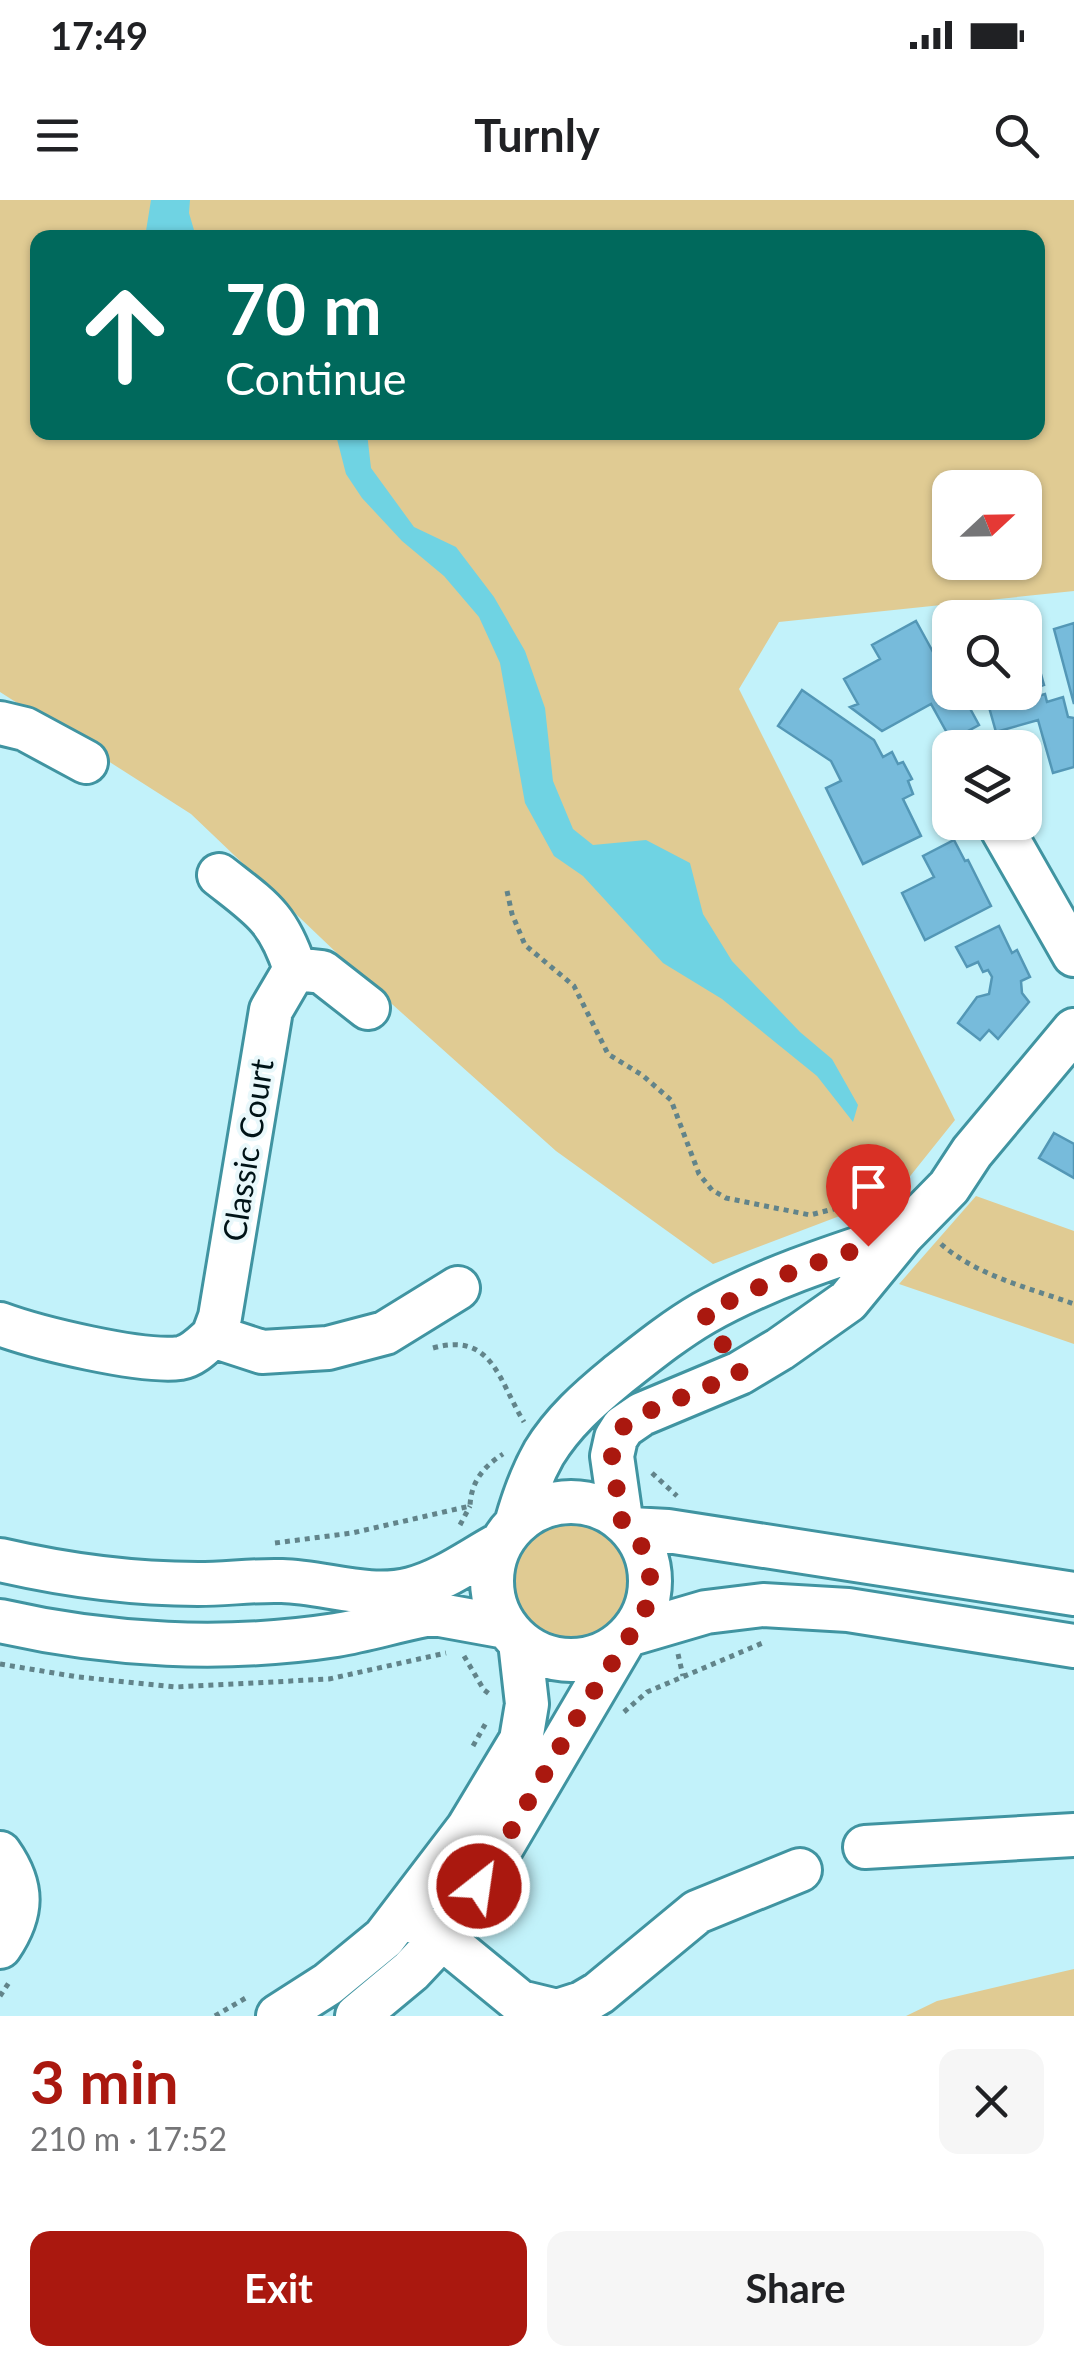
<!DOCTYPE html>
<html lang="en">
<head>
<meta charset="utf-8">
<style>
	body { margin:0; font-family:Lato,sans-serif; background:#f6f6f6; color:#202124; height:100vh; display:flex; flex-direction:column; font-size:38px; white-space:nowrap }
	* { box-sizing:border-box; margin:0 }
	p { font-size:32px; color:#757577 }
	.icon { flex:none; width:55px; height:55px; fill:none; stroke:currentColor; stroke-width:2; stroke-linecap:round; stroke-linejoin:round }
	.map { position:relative; height:1816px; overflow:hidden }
	.drawer { display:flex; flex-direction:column; background:#fff; flex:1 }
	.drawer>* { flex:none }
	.guide { position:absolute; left:30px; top:30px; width:1015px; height:210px; border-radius:20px; box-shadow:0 2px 8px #0004; background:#00695c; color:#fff; overflow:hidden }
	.needle { width:65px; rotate:68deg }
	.buttons { position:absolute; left:932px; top:270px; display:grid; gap:20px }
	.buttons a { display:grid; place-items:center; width:110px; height:110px; border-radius:20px; background:#fff; box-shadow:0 2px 8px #0004; font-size:50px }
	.pin { position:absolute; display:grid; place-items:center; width:85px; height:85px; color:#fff; margin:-102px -42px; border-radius:50% 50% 50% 0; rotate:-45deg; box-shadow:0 0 10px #0007 }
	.pin .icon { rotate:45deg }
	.me { position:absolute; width:110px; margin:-55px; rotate:30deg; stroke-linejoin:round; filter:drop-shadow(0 0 8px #0008) }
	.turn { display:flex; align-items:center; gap:35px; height:210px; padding:0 30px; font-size:45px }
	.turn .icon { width:130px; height:130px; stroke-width:2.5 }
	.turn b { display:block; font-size:70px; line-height:85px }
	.round { display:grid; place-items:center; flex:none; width:105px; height:105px; border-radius:20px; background:#f6f6f6 }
	.overview { display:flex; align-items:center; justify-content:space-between; height:170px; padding:0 30px }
	h1 { font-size:60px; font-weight:700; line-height:75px; color:#aa180f }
	.button { display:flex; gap:20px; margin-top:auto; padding:20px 30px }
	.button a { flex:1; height:115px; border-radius:20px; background:#aa180f; color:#fff; font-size:40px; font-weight:700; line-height:115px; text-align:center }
	.button a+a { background:#f6f6f6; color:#202124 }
	.status { display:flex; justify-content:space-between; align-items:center; height:70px; padding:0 50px; background:#fff; direction:ltr }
	.status svg { height:28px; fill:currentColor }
	header { display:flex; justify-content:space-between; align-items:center; height:130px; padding:0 30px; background:#fff; font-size:45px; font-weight:700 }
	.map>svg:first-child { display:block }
	.green { fill:#e0cb93; fill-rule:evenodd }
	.water { fill:#6fd3e3 }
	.building { fill:#77bbdb; stroke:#5397b6; stroke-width:2.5 }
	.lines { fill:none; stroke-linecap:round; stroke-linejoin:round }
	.minor-casing { stroke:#4094a1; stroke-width:48 }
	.path { stroke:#62848a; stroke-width:5; stroke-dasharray:5 5; stroke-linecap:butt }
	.minor { stroke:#fff; stroke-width:42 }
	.route { stroke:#aa180f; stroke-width:18; stroke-dasharray:0 32.4 }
	.labels { text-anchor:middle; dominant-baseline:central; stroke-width:8; stroke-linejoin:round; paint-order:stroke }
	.street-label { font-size:32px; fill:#001317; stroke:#e9f8fb }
</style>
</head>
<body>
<div class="status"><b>17:49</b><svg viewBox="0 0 49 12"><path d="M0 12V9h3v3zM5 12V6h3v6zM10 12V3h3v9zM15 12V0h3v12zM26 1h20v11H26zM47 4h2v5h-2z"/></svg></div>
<header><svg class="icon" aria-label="menu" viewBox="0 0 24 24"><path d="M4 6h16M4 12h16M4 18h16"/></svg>Turnly<svg class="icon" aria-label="search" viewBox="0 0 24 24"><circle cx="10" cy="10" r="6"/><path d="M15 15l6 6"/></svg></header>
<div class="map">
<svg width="1074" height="1816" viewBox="0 0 1074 1816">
	<rect width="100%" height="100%" fill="#c2f2fa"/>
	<path class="green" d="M0 0H1074V391L779 422 739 489 955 920 895 995 713 1064 556 951 364 779 191 614 0 492ZM38 38H1038V232H38ZM950 288H1025V362H950Z
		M976 996 1074 1031V1144L899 1084Z
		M576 1318C619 1329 648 1364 628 1409 620 1425 604 1437 587 1441 503 1461 472 1329 576 1318Z
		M1074 1769V1816H906L937 1801Z"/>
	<path class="water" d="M151 0H190L189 13 196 37H145Z
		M330 233H367L371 268 414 327 456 347 494 397 525 451 545 508 553 581 573 629 593 645 646 640 690 663 703 714 732 761 800 832 832 859 858 905 853 922 817 876 722 799 663 763 583 676 554 656 525 603 500 463 479 417 444 376 402 341 362 298 346 274 337 239Z"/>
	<path class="building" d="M916 421 950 483V492H961L979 525 951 540 931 504 882 531 850 507 858 504 844 479 880 459 872 445Z
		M1074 423V504L1054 429Z
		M1030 435 1044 485 1032 489 1034 497 1045 494 1047 502 1063 497 1068 517 1074 518V567L1053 573 1038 520 996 532 987 500 972 504 969 492H1025V436Z
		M802 490 874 540 883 557 892 552 898 564 903 562 912 579 908 581 913 594 903 599 921 636 863 664 826 588 841 581 831 561 778 526Z
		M954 640 965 661 968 660 991 706 925 740 902 693 934 677 923 656Z
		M999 726 1012 753 1017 750 1030 777 1021 781 1022 793 1029 802 998 839 989 830 980 840 958 823 977 797 989 794 992 777 988 770 983 772 978 762 967 767 956 747Z
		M1054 933 1074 944V978L1039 958Z"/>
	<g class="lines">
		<defs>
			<path id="minor" d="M0 523 25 529 86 562
				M998 622 1074 755
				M219 675C261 708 278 717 295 769
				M295 769 322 772 368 808
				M0 1124C38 1138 141 1163 180 1158 193 1156 204 1144 213 1136L262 1152 328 1148 385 1133 458 1088
				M213 1136 220 1117 271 810 295 769
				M492 1381a79 79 0 1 1 158 0a79 79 0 1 1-158 0Z
				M621 1319 612 1256 616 1238 623 1227 642 1214 740 1173 780 1149 848 1101 903 1034 949 987 972 952 1074 830
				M516 1324C523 1299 531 1276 544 1253 563 1222 589 1199 617 1176 645 1154 673 1131 704 1113 766 1078 835 1056 902 1034
				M631 1329 668 1331 1074 1394
				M0 1360C65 1375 131 1384 198 1384 226 1384 254 1380 282 1381 325 1382 368 1400 411 1389 443 1381 472 1359 500 1344
				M0 1421C109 1446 225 1452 336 1435 366 1430 395 1421 426 1415H440L506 1427
				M631 1434 706 1412 763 1405 848 1410 1074 1446
				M865 1647 1074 1635
				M0 1653C24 1687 23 1713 0 1747
				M404 1715 442 1738 520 1802 557 1811 582 1803 599 1793 697 1712 800 1670
				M278 1816 328 1784 384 1738 468 1628 521 1540 527 1504 520 1442
				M357 1816 411 1771 442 1738 479 1686 622 1443"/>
		</defs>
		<use href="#minor" class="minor-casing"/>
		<path class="path" d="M507 691 512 714 525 745 574 786 608 854 642 875 671 900 699 974 712 990 726 998 810 1015 880 997 887 1000
			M941 1044C977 1076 1030 1088 1074 1104
			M433 1148C493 1131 499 1182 524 1222
			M652 1273 677 1296
			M460 1325 470 1306
			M275 1343 352 1333 470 1306C471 1282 483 1267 503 1254
			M678 1454 683 1476
			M464 1456 484 1490 492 1496
			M0 1464 78 1477 176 1487 329 1479 446 1453
			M624 1512 647 1492 765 1442
			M473 1546 487 1521
			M0 1796 10 1781
			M215 1816 249 1796"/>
		<use href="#minor" class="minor"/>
	</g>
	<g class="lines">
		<path class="route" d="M479 1686 581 1511 644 1414 650 1393V1370L643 1348 621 1319 612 1256 616 1238 623 1227 642 1214 740 1173 704 1113 798 1069 868 1046"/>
	</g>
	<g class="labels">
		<g class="street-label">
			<text transform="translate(247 950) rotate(-81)">Classic Court</text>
		</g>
	</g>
</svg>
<div class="buttons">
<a><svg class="needle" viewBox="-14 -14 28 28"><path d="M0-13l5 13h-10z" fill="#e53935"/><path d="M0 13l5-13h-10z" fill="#757577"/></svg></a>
<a><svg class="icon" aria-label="search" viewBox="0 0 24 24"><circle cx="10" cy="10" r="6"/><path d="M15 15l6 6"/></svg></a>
<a><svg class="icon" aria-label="layers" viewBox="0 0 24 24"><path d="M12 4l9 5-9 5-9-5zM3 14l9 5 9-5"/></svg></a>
</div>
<div class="pin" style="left:868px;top:1046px;background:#d93025"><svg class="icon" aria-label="arrive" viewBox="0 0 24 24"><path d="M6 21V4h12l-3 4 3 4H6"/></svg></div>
<svg class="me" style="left:479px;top:1686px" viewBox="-20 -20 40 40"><circle r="17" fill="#aa180f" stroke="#fff" stroke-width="3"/><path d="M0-11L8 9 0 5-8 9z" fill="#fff"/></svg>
<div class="guide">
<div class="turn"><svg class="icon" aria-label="ahead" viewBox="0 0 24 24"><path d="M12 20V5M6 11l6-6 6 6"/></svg><div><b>70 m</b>Continue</div></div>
</div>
</div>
<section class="drawer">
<div class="overview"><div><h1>3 min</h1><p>210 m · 17:52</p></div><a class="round"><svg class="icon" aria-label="close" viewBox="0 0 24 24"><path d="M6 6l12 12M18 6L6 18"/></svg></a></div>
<div class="button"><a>Exit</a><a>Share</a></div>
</section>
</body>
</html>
